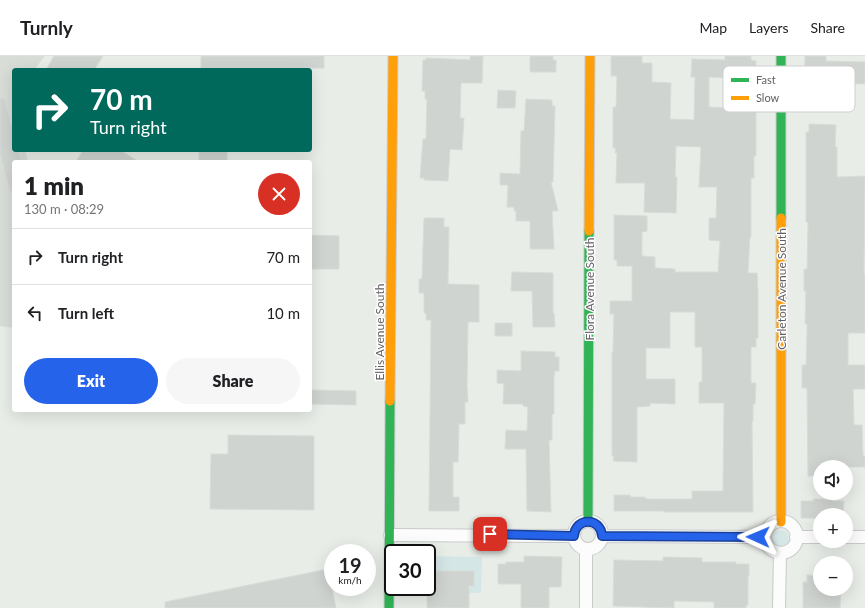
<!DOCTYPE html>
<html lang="en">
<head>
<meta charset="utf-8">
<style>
	body { margin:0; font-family:Lato,sans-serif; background:#f6f6f6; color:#202124; height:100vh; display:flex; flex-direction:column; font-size:15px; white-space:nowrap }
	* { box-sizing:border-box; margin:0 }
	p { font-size:13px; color:#757577 }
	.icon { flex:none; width:22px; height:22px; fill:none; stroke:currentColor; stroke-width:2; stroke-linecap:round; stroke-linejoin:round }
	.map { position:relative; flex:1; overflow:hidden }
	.sheet { position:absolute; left:12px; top:104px; width:300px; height:252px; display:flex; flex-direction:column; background:#fff; border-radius:4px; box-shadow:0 4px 16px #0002 }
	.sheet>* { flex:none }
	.hud { position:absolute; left:12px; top:12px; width:300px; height:84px; border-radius:4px; box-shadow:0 4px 16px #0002; background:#00695c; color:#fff; overflow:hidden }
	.fabs { position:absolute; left:813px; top:404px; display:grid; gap:8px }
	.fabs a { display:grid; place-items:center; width:40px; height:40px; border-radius:50%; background:#fff; box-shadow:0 4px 16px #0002; font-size:20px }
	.speed { position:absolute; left:324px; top:488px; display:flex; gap:8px; font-size:20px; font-weight:700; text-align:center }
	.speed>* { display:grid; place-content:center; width:52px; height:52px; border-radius:50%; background:#fff; box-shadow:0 4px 16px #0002; line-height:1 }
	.speed small { font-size:10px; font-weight:400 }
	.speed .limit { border:2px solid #111; border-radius:6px; background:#fff; color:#111 }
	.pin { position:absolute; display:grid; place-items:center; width:34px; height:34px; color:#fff; margin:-17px; border-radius:8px; box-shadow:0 2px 6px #0006 }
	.me { position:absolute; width:44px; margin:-22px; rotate:271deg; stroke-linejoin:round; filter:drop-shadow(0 0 3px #0008) }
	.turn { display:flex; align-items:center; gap:14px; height:84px; padding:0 12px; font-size:18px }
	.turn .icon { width:52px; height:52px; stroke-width:2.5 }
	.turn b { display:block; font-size:28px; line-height:34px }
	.round { display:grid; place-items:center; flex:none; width:42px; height:42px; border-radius:21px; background:#f6f6f6 }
	.head { display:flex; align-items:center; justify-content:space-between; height:68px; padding:0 12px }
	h1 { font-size:24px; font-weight:800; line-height:30px }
	.action { display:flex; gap:8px; margin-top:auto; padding:8px 12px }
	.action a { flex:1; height:46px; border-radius:24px; background:#2563eb; color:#fff; font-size:16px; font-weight:800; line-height:46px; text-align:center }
	.action a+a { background:#f6f6f6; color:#202124 }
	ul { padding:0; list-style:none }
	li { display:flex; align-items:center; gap:12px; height:56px; padding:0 12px; border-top:1px solid #e0e0e0 }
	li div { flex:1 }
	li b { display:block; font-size:15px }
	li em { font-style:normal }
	header { display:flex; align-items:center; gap:24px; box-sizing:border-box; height:56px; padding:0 20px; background:#fff; border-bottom:1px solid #e0e0e0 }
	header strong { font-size:19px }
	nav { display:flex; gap:22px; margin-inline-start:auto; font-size:14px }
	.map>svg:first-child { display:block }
	.industrial { fill:#d8ddd8 }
	.green { fill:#d5e6e6 }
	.building { fill:#d0d4d1; stroke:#d8dcd8; fill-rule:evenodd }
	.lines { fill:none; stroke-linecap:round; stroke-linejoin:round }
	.street-casing { stroke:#c9caca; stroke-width:14 }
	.fast-casing { stroke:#cacbcb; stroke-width:11 }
	.slow-casing { stroke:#cacbcb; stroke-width:11 }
	.street { stroke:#fcfcfc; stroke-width:12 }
	.fast { stroke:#30b455; stroke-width:9 }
	.slow { stroke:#ff9f0a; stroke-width:9 }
	.route-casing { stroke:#184099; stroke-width:10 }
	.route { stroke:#2563eb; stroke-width:7 }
	.labels { text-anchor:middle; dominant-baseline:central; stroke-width:3; stroke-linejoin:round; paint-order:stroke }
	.street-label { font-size:12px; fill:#635e65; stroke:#fff }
	.key { fill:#fff; stroke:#d0cfd1; stroke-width:1 }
	.key-label { font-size:11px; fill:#635e65 }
</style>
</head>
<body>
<header>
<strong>Turnly</strong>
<nav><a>Map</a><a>Layers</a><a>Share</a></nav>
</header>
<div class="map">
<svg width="865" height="552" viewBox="0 0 865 552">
	<rect width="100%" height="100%" fill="#e8ede8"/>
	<path class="industrial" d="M0 0H45L34 14H14V94H25L28 106H14V272L0 270Z"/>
	<path class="green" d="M773 482a8 8 0 1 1 16 0a8 8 0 1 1-16 0Z
		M427 500 482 501 481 537 411 536V531H427Z"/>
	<path class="building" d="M54 0H103L94 14H46Z
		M201 0H324V12H201Z
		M470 0H483L482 27H461L460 62H464L462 94 450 93 448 125 424 124V122H420L423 83H426L427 43H425V35H422L423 4H426V2L470 4Z
		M530 0H553V4H556V16H530Z
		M611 0H642V7H652V26L671 27 670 63 694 64 695 21H691L692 3 725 4V0H751V4L756 5V100H754V122H751V181H750L748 217H757L758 236V282H756V291H751V327H756L755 348H753V365H752L753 456H664V455H614V439H630L631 441H645V442L647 443H692V435H723L724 347H699V326H702V291H695V256H670V292H646V323H675V348L650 347V350L637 351V406L613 405 614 400H612V296H613L614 258H610V245H632V210H617V204H614V159L647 160V175L642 176V200L655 201V212L675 213V216H718L720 185 709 184V162H716L717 131H699L701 91 676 90 675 121H677L676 157 644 156 645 127H616L617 97H615L616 92H613V51H616L617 20H611ZM709 21 732 22V52L709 51Z
		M805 0H826V5L865 6V28L826 27V38L804 37Z
		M498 34 516 35 515 52H497Z
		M0 42H4L14 79V94H18L22 106H14V135H10L0 98Z
		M526 43 552 44V50H555L553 126H551L558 155H552L554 193H530V165H516V155H514V151H507L508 129H500V117L520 118 521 75H524Z
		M809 68 836 69 835 91H837V121L865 120 864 218H865V277H848V309H865V333H853L854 369H862L863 400H865V411H820V420H808L807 332H802V309H806L807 276V268H805L806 235H804V213H807L808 166H806V76H809Z
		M83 94H120L139 106H76Z
		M199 94H227V106H199Z
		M424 162H444V171H449L448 228 479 229V266H468L467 330 468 346H465V368H459L458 406H453V441H459V455H429L431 264H426V257H424V237H419V223H422Z
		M310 179 339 180V213H310Z
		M512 216 553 217V257H554L555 271H533L532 235H511Z
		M495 267H512V280H495Z
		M521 295 555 296V301H559V315H555L554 320V358H552V384H549L551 456 527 455 526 393H505L506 374 527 375 528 351 523 350V348H503L504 328 497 327V314L521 315Z
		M310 334 356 335V349L310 348Z
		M228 379 314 380V454L210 453 211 398H228Z
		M813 443H832V445H844L843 459H820V462H801V445H814Z
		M524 500 562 501 561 531H549V552H521V528H498V508H506V506H524Z
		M663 501 702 502V506H736V508H749V520H748V549H746V552H714V546L674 545V552L613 550 614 504 663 505Z
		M328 513 336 552H165V546Z
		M427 515H474V530H469V552H427Z
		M807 519 820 520V533H841L840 552H803V526H807Z"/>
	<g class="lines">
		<defs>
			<path id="street" d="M574 479a14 14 0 1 1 28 0a14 14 0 1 1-28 0Z
				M765 481a16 16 0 1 1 32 0a16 16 0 1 1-32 0Z
				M390 479 574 480
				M602 480 765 481
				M796 481H820
				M846 481H865
				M586 552V493
				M779 552 780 497"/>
			<path id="fast" d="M781 0V162
				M588 465 589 175
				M389 552 390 345"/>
			<path id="slow" d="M781 162V466
				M589 175 590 0
				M390 345 393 0"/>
		</defs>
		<use href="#street" class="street-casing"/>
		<use href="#fast" class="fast-casing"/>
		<use href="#slow" class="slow-casing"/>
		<use href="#street" class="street"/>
		<use href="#fast" class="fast"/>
		<use href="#slow" class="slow"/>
	</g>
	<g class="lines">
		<defs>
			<path id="route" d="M490 478 574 480C575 461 601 461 602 480L758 481"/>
		</defs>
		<use href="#route" class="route-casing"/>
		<use href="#route" class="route"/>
	</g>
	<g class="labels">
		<g class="street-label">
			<text transform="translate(589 233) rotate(-90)">Flora Avenue South</text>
			<text transform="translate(781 233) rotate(-90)">Carleton Avenue South</text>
			<text transform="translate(379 276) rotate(-90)">Ellis Avenue South</text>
		</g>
	</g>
	<rect x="723" y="10" width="132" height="46" rx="6" class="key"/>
	<rect x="731" y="22" width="18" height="4" fill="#30b455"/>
	<rect x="731" y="40" width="18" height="4" fill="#ff9f0a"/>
	<g class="key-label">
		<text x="756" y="28">Fast</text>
		<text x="756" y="46">Slow</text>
	</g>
</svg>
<div class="fabs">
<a><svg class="icon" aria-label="sound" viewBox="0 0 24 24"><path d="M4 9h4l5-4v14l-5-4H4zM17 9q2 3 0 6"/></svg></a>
<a>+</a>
<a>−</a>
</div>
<div class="speed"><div>19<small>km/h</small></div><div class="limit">30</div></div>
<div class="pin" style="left:490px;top:478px;background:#d93025"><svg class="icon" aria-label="arrive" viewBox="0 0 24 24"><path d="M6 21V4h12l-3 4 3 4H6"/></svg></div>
<svg class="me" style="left:758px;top:481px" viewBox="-20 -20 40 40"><path d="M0-17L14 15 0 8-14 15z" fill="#2563eb" stroke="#fff" stroke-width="4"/></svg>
<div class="hud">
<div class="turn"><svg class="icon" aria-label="right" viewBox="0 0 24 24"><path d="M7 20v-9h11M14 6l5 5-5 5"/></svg><div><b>70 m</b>Turn right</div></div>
</div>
<section class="sheet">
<div class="head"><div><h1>1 min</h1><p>130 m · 08:29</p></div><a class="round" style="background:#d93025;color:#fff"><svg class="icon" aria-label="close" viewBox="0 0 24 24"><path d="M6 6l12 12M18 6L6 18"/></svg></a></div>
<ul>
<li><svg class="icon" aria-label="right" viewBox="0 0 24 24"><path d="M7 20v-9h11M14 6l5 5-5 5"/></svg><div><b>Turn right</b></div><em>70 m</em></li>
<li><svg class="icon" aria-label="left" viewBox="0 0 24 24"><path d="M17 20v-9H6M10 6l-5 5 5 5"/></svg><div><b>Turn left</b></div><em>10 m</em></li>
</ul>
<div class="action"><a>Exit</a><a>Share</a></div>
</section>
</div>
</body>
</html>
